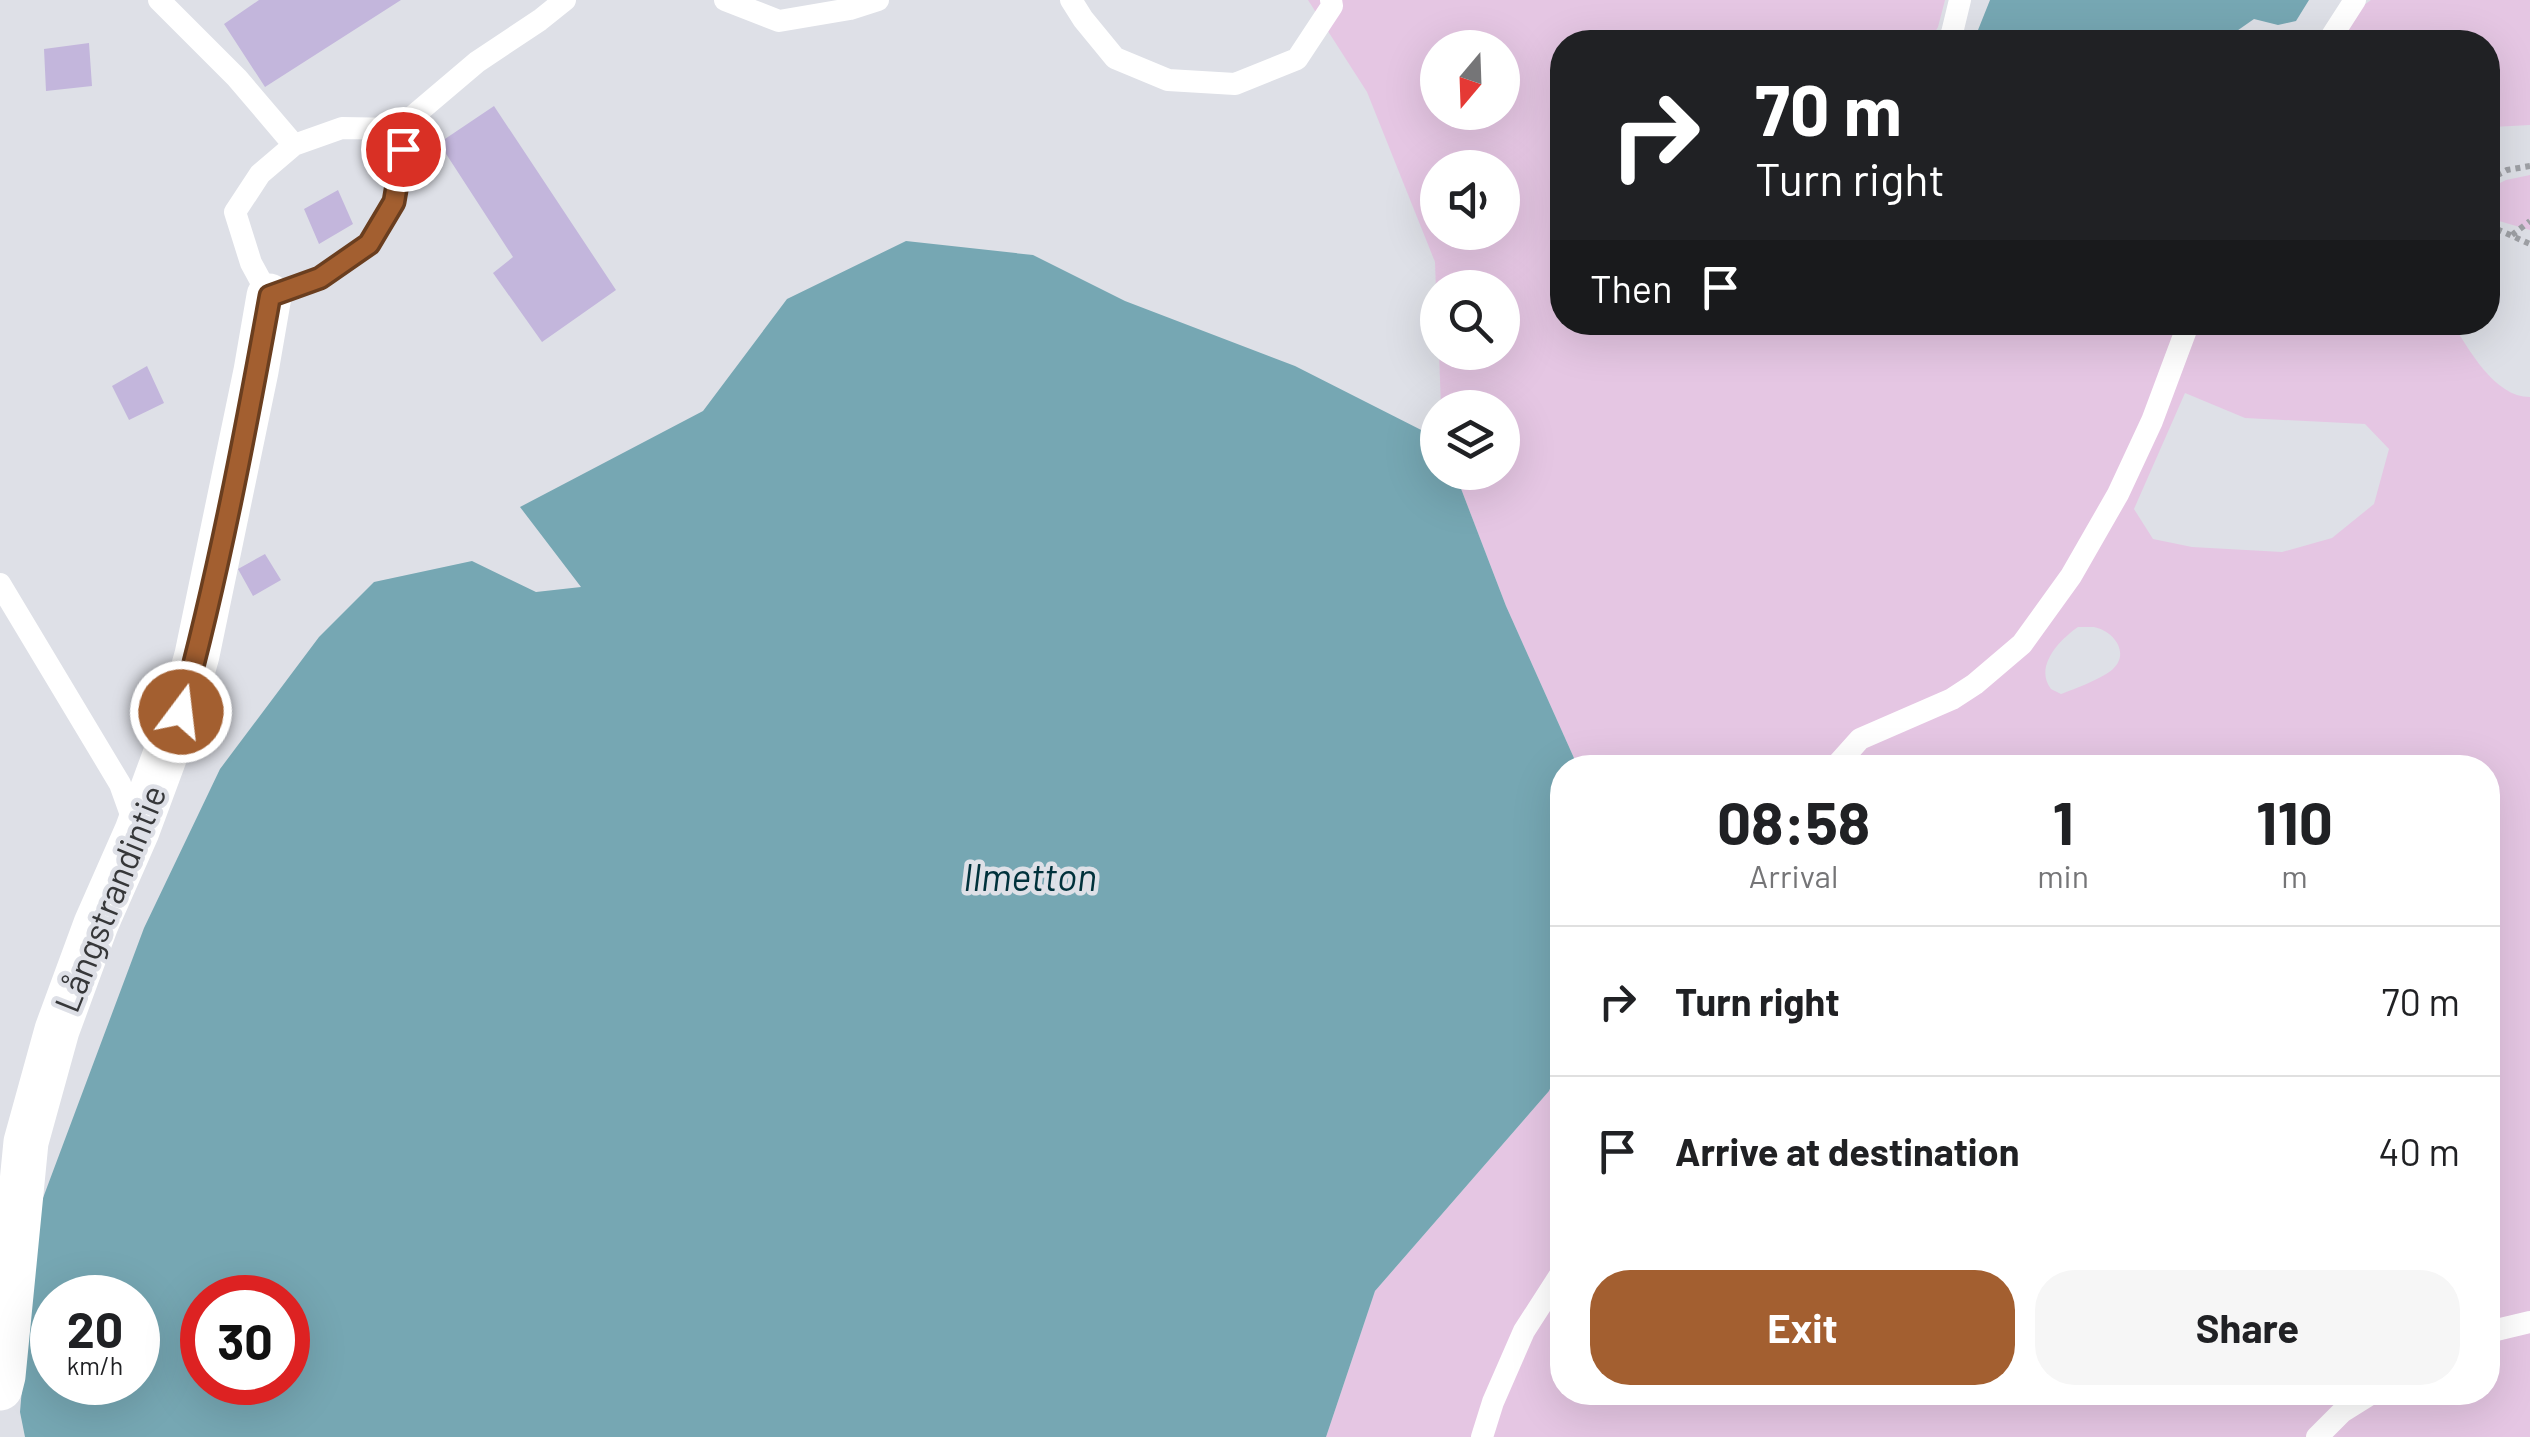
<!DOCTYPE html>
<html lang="en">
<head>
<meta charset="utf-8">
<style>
	body { margin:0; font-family:Barlow,sans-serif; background:#f6f6f6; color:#202124; height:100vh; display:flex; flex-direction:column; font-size:38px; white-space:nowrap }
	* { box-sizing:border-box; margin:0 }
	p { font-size:32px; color:#757577 }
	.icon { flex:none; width:55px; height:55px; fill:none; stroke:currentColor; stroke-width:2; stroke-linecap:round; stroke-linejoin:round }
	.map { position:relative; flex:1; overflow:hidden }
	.details { position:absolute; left:1550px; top:755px; width:950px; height:650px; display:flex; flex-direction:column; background:#fff; border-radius:40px; box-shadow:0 10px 40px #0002 }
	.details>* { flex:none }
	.banner { position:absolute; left:1550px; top:30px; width:950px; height:305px; border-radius:40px; box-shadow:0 10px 40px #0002; background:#202124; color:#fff; overflow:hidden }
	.needle { width:65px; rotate:199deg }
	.buttons { position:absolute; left:1420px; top:30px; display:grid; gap:20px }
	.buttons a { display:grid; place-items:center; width:100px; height:100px; border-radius:50%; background:#fff; box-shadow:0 10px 40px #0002; font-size:50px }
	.speed { position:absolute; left:30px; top:1275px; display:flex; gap:20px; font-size:50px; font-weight:700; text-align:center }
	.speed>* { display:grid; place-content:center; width:130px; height:130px; border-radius:50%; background:#fff; box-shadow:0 10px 40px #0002; line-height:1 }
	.speed small { font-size:25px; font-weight:400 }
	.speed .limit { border:15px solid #d22; background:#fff; color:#111 }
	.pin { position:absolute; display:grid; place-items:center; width:85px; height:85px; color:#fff; margin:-42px; border:5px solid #fff; border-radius:50%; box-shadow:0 2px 10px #0007 }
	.me { position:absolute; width:110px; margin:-55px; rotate:15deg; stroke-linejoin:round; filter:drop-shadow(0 0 8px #0008) }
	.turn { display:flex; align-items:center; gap:35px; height:210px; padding:0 40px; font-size:45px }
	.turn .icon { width:130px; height:130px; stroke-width:2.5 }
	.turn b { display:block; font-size:70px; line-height:85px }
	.then { display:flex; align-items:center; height:95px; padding:0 40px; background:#0003; gap:20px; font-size:38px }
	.eta { display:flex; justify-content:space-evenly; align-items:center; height:170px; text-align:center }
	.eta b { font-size:60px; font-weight:700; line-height:70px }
	.cta { display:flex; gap:20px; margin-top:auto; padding:20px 40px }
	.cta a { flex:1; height:115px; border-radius:40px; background:#a35f30; color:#fff; font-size:40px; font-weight:700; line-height:115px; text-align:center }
	.cta a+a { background:#f6f6f6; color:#202124 }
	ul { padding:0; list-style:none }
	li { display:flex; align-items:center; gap:30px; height:150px; padding:0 40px; border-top:2px solid #e0e0e0 }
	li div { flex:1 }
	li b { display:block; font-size:38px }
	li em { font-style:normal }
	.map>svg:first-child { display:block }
	.green { fill:#e5c6e3; fill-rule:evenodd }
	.water { fill:#76a7b3; fill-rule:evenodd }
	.building { fill:#c3b6dc }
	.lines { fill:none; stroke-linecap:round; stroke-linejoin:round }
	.path { stroke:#9ea0a5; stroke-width:6; stroke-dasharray:5 5; stroke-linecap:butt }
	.service { stroke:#fff; stroke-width:22 }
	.minor { stroke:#fff; stroke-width:45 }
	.route-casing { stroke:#6a3e1f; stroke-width:25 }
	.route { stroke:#a35f30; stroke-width:18 }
	.labels { text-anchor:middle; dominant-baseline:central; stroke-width:9; stroke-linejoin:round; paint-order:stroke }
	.street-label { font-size:35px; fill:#363739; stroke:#dee0e7 }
	.water-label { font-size:38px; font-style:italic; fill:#00313b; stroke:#dee0e7 }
</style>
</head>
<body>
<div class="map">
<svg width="2530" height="1437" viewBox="0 0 2530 1437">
	<rect width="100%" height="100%" fill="#dee0e7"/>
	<path class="green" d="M1308 0H1945L1938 27 1929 42H1562V322L2452 323C2469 349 2494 397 2530 397V1437H1326L1375 1291 1549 1091 1562 1061V1392H2488V768L1578 767 1506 606 1455 473 1502 472V408L1441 407 1439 353 1502 352V288H1438L1437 320 1435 262 1367 92ZM1438 48H1502V112H1438ZM1438 168H1502V232H1438ZM2185 393 2245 418 2365 424 2389 449 2374 504 2332 538 2282 552 2192 547 2153 539 2134 509ZM2078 627C2083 627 2089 627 2094 627 2114 631 2130 653 2113 669 2103 678 2075 689 2061 694L2051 689C2034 667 2059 640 2078 627Z
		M2371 0H2530V125L2493 127 2488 134V42H2338L2364 5Z
		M2530 175V230L2499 221 2488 212V189L2506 180Z"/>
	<path class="water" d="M1990 0H2309L2296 21 2278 25 2254 19 2221 42H1988L1978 30Z
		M906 241 1033 255 1125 301 1295 366 1437 438 1438 472 1455 473 1506 606 1578 767 1562 768V1061L1549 1091 1375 1291 1326 1437H25L20 1412 37 1214 144 928 220 769 319 637 374 582 472 561 536 592 581 587 520 507 703 411 787 299ZM52 1298H138V1382H52ZM202 1298H288V1382H202Z"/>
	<path class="building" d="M259 0H401L265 87 224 24Z
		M89 43 92 86 46 91 44 49Z
		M494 106 616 290 542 342 493 273 513 257 439 143Z
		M338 190 353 224 319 244 304 209Z
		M147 366 164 403 129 420 112 386Z
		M265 554 281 580 253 596 238 569Z"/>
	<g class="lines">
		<path class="path" d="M2488 180 2507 170 2530 166
			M2488 225 2530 244
			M2512 235 2530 221"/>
		<path class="service" d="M159 0 237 78 294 145
			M725 0 779 21 850 9 878 0
			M1071 0 1083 19 1115 58 1168 80 1235 84 1297 59 1332 6 1331 0
			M1947 42 1952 33 1960 0
			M2328 42 2355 0
			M398 129 403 149 394 201 369 245 320 278 269 296 251 263 235 212 260 174 294 145 342 128 398 129 477 62 540 20 565 0
			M0 584 120 784 134 823
			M1834 768 1860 739 1952 699 1975 684 2022 644 2071 576 2118 494 2152 421 2189 322
			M2488 1332 2530 1322
			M1482 1437 1493 1402 1524 1331 1562 1272
			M2317 1437 2342 1412 2374 1392"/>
		<path class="minor" d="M0 1388 3 1376 26 1142 57 1030 96 924 137 831 181 712 197 655 256 371 269 296"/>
	</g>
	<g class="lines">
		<defs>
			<path id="route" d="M181 712C218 577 245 434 270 296L320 278 369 244 394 202 403 149"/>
		</defs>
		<use href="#route" class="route-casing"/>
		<use href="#route" class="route"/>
	</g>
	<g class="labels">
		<g class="street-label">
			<text transform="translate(109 898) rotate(-68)">Långstrandintie</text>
		</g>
		<g class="water-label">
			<text x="1030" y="876">Ilmetton</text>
		</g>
	</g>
</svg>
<div class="buttons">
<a><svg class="needle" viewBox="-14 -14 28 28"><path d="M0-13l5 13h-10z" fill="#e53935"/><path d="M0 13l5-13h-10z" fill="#757577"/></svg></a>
<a><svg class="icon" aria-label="sound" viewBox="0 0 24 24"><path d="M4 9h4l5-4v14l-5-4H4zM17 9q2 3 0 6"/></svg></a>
<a><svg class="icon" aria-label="search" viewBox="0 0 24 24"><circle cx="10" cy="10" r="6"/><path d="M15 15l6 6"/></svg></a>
<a><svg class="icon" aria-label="layers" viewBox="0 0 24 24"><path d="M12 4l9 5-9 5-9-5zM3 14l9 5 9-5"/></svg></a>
</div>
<div class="speed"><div>20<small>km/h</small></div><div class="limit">30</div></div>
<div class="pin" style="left:403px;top:149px;background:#d93025"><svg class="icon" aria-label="arrive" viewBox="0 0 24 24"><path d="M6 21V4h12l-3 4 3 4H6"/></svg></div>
<svg class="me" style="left:181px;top:712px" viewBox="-20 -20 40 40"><circle r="17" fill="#a35f30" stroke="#fff" stroke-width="3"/><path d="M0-11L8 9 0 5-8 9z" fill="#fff"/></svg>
<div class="banner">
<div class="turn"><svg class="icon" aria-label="right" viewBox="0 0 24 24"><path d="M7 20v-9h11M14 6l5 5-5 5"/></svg><div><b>70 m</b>Turn right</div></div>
<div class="then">Then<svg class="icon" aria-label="arrive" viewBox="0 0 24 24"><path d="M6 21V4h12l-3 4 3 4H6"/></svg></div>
</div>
<section class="details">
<div class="eta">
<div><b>08:58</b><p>Arrival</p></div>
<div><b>1</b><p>min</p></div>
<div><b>110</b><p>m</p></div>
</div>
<ul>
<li><svg class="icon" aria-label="right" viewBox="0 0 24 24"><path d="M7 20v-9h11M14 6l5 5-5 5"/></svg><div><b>Turn right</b></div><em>70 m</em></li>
<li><svg class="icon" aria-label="arrive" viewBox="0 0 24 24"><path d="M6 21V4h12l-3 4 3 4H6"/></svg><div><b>Arrive at destination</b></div><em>40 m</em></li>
</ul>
<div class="cta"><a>Exit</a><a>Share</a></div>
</section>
</div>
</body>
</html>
